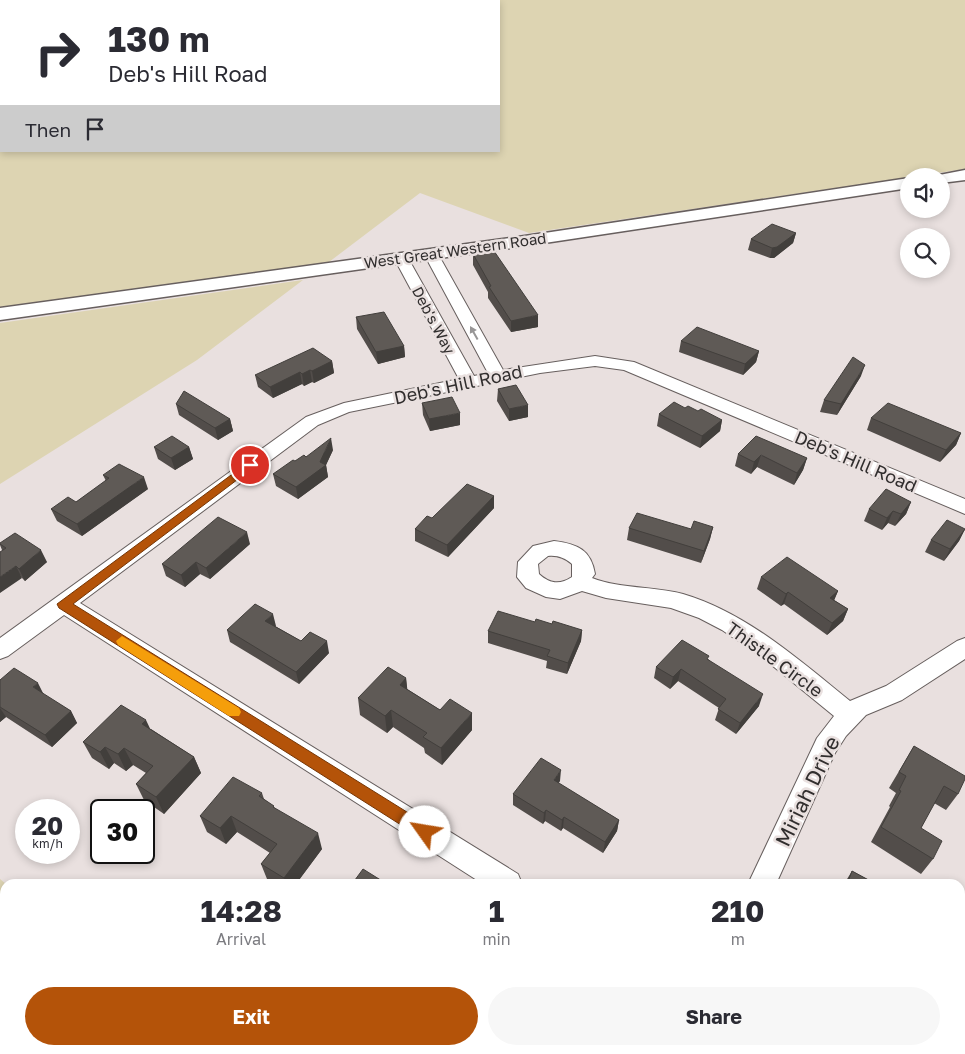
<!DOCTYPE html>
<html lang="en">
<head>
<meta charset="utf-8">
<style>
	body { margin:0; font-family:"Golos Text",sans-serif; background:#f7f7f7; color:#2b2b33; height:100vh; display:flex; flex-direction:column; font-size:19px; white-space:nowrap }
	* { box-sizing:border-box; margin:0 }
	p { font-size:16px; color:#7c7c81 }
	.icon { flex:none; width:28px; height:28px; fill:none; stroke:currentColor; stroke-width:2; stroke-linecap:round; stroke-linejoin:round }
	.map { position:relative; flex:1; overflow:hidden }
	.sheet { position:absolute; left:0px; top:879px; width:965px; height:176px; display:flex; flex-direction:column; background:#fff; border-radius:15px 15px 0 0; box-shadow:0 2px 8px #0003 }
	.sheet>* { flex:none }
	.top-card { position:absolute; left:0px; top:0px; width:500px; height:152px; box-shadow:0 2px 8px #0003; background:#fff; color:#2b2b33; overflow:hidden }
	.tools { position:absolute; left:900px; top:168px; display:grid; gap:10px }
	.tools a { display:grid; place-items:center; width:50px; height:50px; border-radius:50%; background:#fff; box-shadow:0 2px 8px #0003; font-size:25px }
	.speed { position:absolute; left:15px; top:799px; display:flex; gap:10px; font-size:25px; font-weight:700; text-align:center }
	.speed>* { display:grid; place-content:center; width:65px; height:65px; border-radius:50%; background:#fff; box-shadow:0 2px 8px #0003; line-height:1 }
	.speed small { font-size:12px; font-weight:400 }
	.speed .limit { border:2px solid #111; border-radius:8px; background:#fff; color:#111 }
	.pin { position:absolute; display:grid; place-items:center; width:42px; height:42px; color:#fff; margin:-21px; border:2px solid #fff; border-radius:50%; box-shadow:0 1px 5px #0007 }
	.me { position:absolute; width:55px; margin:-28px; rotate:302deg; stroke-linejoin:round; filter:drop-shadow(0 0 4px #0008) }
	.turn { display:flex; align-items:center; gap:18px; height:105px; padding:0 25px; font-size:22px }
	.turn .icon { width:65px; height:65px; stroke-width:2.5 }
	.turn b { display:block; font-size:35px; line-height:42px }
	.then { display:flex; align-items:center; height:48px; padding:0 25px; background:#0003; gap:10px; font-size:19px }
	.eta { display:flex; justify-content:space-evenly; align-items:center; height:85px; text-align:center }
	.eta b { font-size:30px; font-weight:700; line-height:35px }
	.button { display:flex; gap:10px; margin-top:auto; padding:10px 25px }
	.button a { flex:1; height:58px; border-radius:30px; background:#b45309; color:#fff; font-size:20px; font-weight:700; line-height:58px; text-align:center }
	.button a+a { background:#f7f7f7; color:#2b2b33 }
	.map>svg:first-child { display:block }
	.green { fill:#ddd4b2 }
	.lines { fill:none; stroke-linecap:round; stroke-linejoin:round }
	.minor-casing { stroke:#675f5e; stroke-width:2 }
	.tertiary-casing { stroke:#675f5e; stroke-width:3 }
	.minor { fill:#fff; fill-rule:evenodd }
	.tertiary { fill:#fff; fill-rule:evenodd }
	.wall { fill:#524d4a }
	.shaded-wall { fill:#423f3c }
	.building { fill:#5f5a56; stroke:#423f3c }
	.oneway { fill:#989696 }
	.route { fill:#b45309; stroke:#753606 }
	.slow { fill:#f59e0b }
	.labels { text-anchor:middle; dominant-baseline:central; stroke-width:5; stroke-linejoin:round; paint-order:stroke }
	.far-street-label { font-size:15px; fill:#312e2e; stroke:#e9e0df }
	.street-label { font-size:18px; fill:#312e2e; stroke:#e9e0df }
	.near-street-label { font-size:21px; fill:#312e2e; stroke:#e9e0df }
</style>
</head>
<body>
<div class="map">
<svg width="965" height="1054" viewBox="0 0 965 1054">
	<rect width="100%" height="100%" fill="#e9e0df"/>
	<path class="green" d="M141 0H965V169L529 233 420 193 329 262 0 307V23L1 151H499V1H136Z
		M303 280 197 360 0 484V323Z
		M0 879 6 884 5 1050H210L215 1054H0Z"/>
	<g class="lines">
		<defs>
			<path id="minor" d="M96 0H104V1H96Z
				M431 250 438 254 503 370 595 356 634 362 965 499V514L624 370 595 366 540 373 349 412 318 425 80 603 518 874 522 884H483L64 615 8 656 0 659V638L306 417 344 403 459 379 394 258 396 255 401 254 408 258 474 376 488 373 424 254Z
				M554 541C578 544 591 550 595 574L592 578C621 589 653 586 683 594 747 613 799 660 850 701L886 686 957 641 965 638V659L902 700 866 715 846 736 835 753 776 884H748L817 738 834 716 763 658 722 630 699 618 671 608 606 598 582 591 560 599 546 597 526 588 517 577 518 562 533 546ZM548 556C558 555 565 558 572 564V577C560 585 550 584 539 574L538 564Z
				M673 1050H705V1054H673Z"/>
			<path id="tertiary" d="M965 170V180L941 183V176H934Z
				M909 178V188L518 247 0 320V308L518 237Z"/>
		</defs>
		<use href="#minor" class="minor-casing"/>
		<use href="#tertiary" class="tertiary-casing"/>
		<use href="#minor" class="minor"/>
		<use href="#tertiary" class="tertiary"/>
	</g>
	<path class="wall" d="M796 233 793 243 774 258H770L748 250 751 239Z
		M473 254 538 327 511 332 488 298V292L473 265Z
		M356 317 404 346 405 357 378 364 357 329Z
		M681 341 759 351 756 362 743 375 679 352Z
		M332 361 334 373 314 383 312 382 304 386 302 384 273 398 258 387 255 375Z
		M861 376 837 415 820 412 824 400Z
		M498 389 528 417 509 421 497 401Z
		M422 403 460 425 430 431 423 415Z
		M176 404 230 419 233 431 218 440 179 415Z
		M685 408 722 420 720 431 700 448 657 426 659 414Z
		M871 418 961 433 956 445 940 462 867 430Z
		M154 447H189L193 459 175 470 158 459Z
		M333 450 326 465 328 477 298 499 276 486 273 474 295 461 306 457Z
		M738 454 807 458 803 470 794 485 757 467 751 474 735 466Z
		M103 475 148 489 82 536 57 521 51 509 76 502 106 481Z
		M494 496V508L448 557 415 541V529L432 518Z
		M911 502 906 514 895 526 888 523 882 530 864 521 869 509Z
		M713 527 710 539 701 563 627 540 629 528 691 529Z
		M965 529 959 541 944 561 925 552 931 540Z
		M0 543 47 562 25 581 22 578 2 550 0 545Z
		M250 544 210 579 200 574 185 587 166 576 162 564Z
		M761 577 838 591 834 600 848 609 843 621 827 635 784 604 781 606 757 589Z
		M535 622 552 624 582 630 581 641 567 674 546 668 547 661 488 643V631Z
		M275 626 301 641 329 653 299 684 230 642 227 630 276 626Z
		M708 659 759 706 736 734 715 720 719 708 678 681 670 689 654 678 656 667Z
		M406 678 407 689 472 730 442 765 425 753 424 748 393 727 387 733 360 715 358 698Z
		M0 680 44 695 71 711 77 723 52 747 6 717 0 722Z
		M151 729 194 757 201 773 164 814 144 800 136 784 146 773 133 765 126 771 114 763 109 769 92 758 83 742Z
		M914 746 958 794 946 810 934 803 921 828 933 859 921 874 871 842 890 807 889 806 896 793 889 788Z
		M560 781 558 783 619 820 617 831 603 853 563 828 561 831 545 821 543 824 513 805V794Z
		M262 793 264 799 275 808 322 849 296 884H274L267 879 261 864 270 853 237 832 226 844 207 832 200 816Z
		M852 871 876 884H844Z
		M531 1050H591L588 1054H530Z"/>
	<path class="shaded-wall" d="M796 233 793 243 774 258H770L772 248Z
		M538 315V327L511 332V321Z
		M404 346 405 357 378 364 376 352Z
		M759 351 756 362 743 375 745 364Z
		M332 361 334 373 314 383 312 371Z
		M865 365 861 376 837 415 841 404Z
		M310 370 312 382 304 386 302 374Z
		M300 372 302 384 273 398 270 387Z
		M528 405V417L509 421V409Z
		M460 413V425L430 431 429 419Z
		M230 419 233 431 218 440 215 428Z
		M722 420 720 431 700 448 702 436Z
		M961 433 956 445 940 462 946 450Z
		M331 438 333 450 326 465 328 477 298 499 296 487 320 462Z
		M189 447 193 459 175 470 171 458Z
		M761 455 757 467 751 474 754 462Z
		M807 458 803 470 794 485 797 473Z
		M144 477 148 489 82 536 77 524Z
		M494 496V508L448 557 447 545Z
		M911 502 906 514 895 526 901 514Z
		M893 511 888 523 882 530 887 518Z
		M713 527 710 539 701 563 704 551Z
		M965 529 959 541 944 561 950 549Z
		M247 532 250 544 210 579 206 568Z
		M41 550 47 562 25 581 19 569Z
		M196 562 200 574 185 587 181 575Z
		M16 566 22 578 0 593V577Z
		M838 591 833 603 830 598Z
		M788 592 784 604 781 606 786 594Z
		M848 609 843 621 827 635 832 623Z
		M273 614 276 626 268 633 265 621Z
		M582 630 581 641 567 674 568 663Z
		M327 641 329 653 299 684 296 672Z
		M681 669 678 681 670 689 673 677Z
		M406 678 408 695 400 685Z
		M38 683 44 695 33 687Z
		M763 694 759 706 736 734 740 723Z
		M0 708 6 717 0 722Z
		M391 710 393 727 387 733 385 716Z
		M71 711 77 723 52 747 45 735Z
		M472 713V730L442 765 441 748Z
		M146 720 154 737 142 724Z
		M105 747 114 763 109 769 100 752Z
		M124 748 133 765 126 771 118 754Z
		M194 757 201 773 164 814 156 797Z
		M561 770 560 781 553 791 554 780Z
		M546 810 545 821 543 824 544 813Z
		M231 816 237 832 226 844 220 828Z
		M564 817 563 828 561 831 562 820Z
		M619 820 617 831 603 853 605 842Z
		M318 833 322 849 296 884H286L284 878Z"/>
	<path class="building" d="M0 0H16L18 1H1V5L0 4Z
		M772 224 796 233 777 247 772 248 751 239Z
		M494 251 538 315 511 321 489 287 491 286 473 254Z
		M384 312 404 346 376 352 356 317Z
		M697 327 759 351 745 364 681 341Z
		M313 348 332 361 312 371 310 370 302 374 300 372 270 387 255 375Z
		M853 357 865 365 841 404 824 400Z
		M516 385 528 405 509 409 498 389Z
		M184 391 230 419 215 428 176 404Z
		M452 397 460 413 429 419 422 403Z
		M674 402 685 408 688 406 698 411 701 409 722 420 702 436 659 414Z
		M888 403 961 433 946 450 871 418Z
		M172 436 189 447 171 458 154 447Z
		M756 436 807 458 797 473 761 455 754 462 738 454Z
		M331 438 320 462 326 465 296 487 273 474 293 460 295 461 304 455 306 457Z
		M119 464 144 477 77 524 51 509 68 497 76 502 109 478 103 475Z
		M467 484 494 496 447 545 415 529 427 516 432 518Z
		M886 489 911 502 901 514 893 511 887 518 869 509Z
		M637 513 691 529 694 521 713 527 704 551 629 528Z
		M218 517 247 532 206 568 196 562 181 575 162 564Z
		M947 520 965 529 950 549 931 540Z
		M15 533 41 550 19 569 16 566 0 577V552L6 548 0 544V543Z
		M787 557 838 591 830 598 848 609 832 623 788 592 786 594 761 577Z
		M255 604 273 614 265 621 301 641 310 632 327 641 296 672 227 630Z
		M498 611 535 622 536 619 552 624 553 621 582 630 568 663 547 656 550 650 488 631Z
		M682 640 709 656 707 659 763 694 740 723 718 709 726 699 681 669 673 677 656 667Z
		M388 667 406 678 400 685 440 710 450 699 472 713 441 748 423 737 427 733 391 710 385 716 358 698Z
		M14 668 38 683 33 687 71 711 45 735 0 707V680Z
		M121 705 146 720 142 724 194 757 156 797 136 784 153 766 124 748 118 754 105 747 100 752 83 742Z
		M914 746 965 776V779L958 794 944 786 921 828 942 841 933 859 881 827 901 791 899 790 906 776 899 772Z
		M541 758 561 770 554 780 619 820 605 842 564 817 562 820 546 810 544 813 513 794Z
		M233 777 262 793 259 796 274 806 273 807 318 833 284 878 261 864 277 844 231 816 220 828 200 816Z
		M363 869 387 884H352Z
		M852 871 876 884H847Z
		M535 1050H588L586 1054H537L538 1052Z
		M796 1050H845L847 1052 846 1054H794Z"/>
	<defs><path id="oneway-solid" d="M-6-.8H1V-3.2L6.5 0L1 3.2V.8H-6Z" transform="scale(1.25)"/></defs>
	<use class="oneway" href="#oneway-solid" transform="translate(474 333) rotate(-119)"/>
	<path class="route" d="M250 461 254 462V467L73 604 431 827 433 832 431 837 425 839 420 837 59 608 57 604Z"/>
	<path class="slow" d="M122 636 239 708 241 712 239 716H229L118 645 116 641Z"/>
	<g class="labels">
		<g class="far-street-label">
			<text transform="translate(455 250) rotate(-8)">West Great Western Road</text>
			<text transform="translate(434 320) rotate(62)">Deb's Way</text>
		</g>
		<g class="street-label">
			<text transform="translate(458 384) rotate(-12)">Deb's Hill Road</text>
			<text transform="translate(856 461) rotate(23)">Deb's Hill Road</text>
			<text transform="translate(775 659) rotate(36)">Thistle Circle</text>
		</g>
		<g class="near-street-label">
			<text transform="translate(807 791) rotate(-64)">Miriah Drive</text>
		</g>
	</g>
</svg>
<div class="tools">
<a><svg class="icon" aria-label="sound" viewBox="0 0 24 24"><path d="M4 9h4l5-4v14l-5-4H4zM17 9q2 3 0 6"/></svg></a>
<a><svg class="icon" aria-label="search" viewBox="0 0 24 24"><circle cx="10" cy="10" r="6"/><path d="M15 15l6 6"/></svg></a>
</div>
<div class="speed"><div>20<small>km/h</small></div><div class="limit">30</div></div>
<div class="pin" style="left:250px;top:465px;background:#d93025"><svg class="icon" aria-label="arrive" viewBox="0 0 24 24"><path d="M6 21V4h12l-3 4 3 4H6"/></svg></div>
<svg class="me" style="left:425px;top:832px" viewBox="-20 -20 40 40"><circle r="19" fill="#fff"/><path d="M0-13L10 11 0 6-10 11z" fill="#b45309"/></svg>
<div class="top-card">
<div class="turn"><svg class="icon" aria-label="right" viewBox="0 0 24 24"><path d="M7 20v-9h11M14 6l5 5-5 5"/></svg><div><b>130 m</b>Deb's Hill Road</div></div>
<div class="then">Then<svg class="icon" aria-label="arrive" viewBox="0 0 24 24"><path d="M6 21V4h12l-3 4 3 4H6"/></svg></div>
</div>
<section class="sheet">
<div class="eta">
<div><b>14:28</b><p>Arrival</p></div>
<div><b>1</b><p>min</p></div>
<div><b>210</b><p>m</p></div>
</div>
<div class="button"><a>Exit</a><a>Share</a></div>
</section>
</div>
</body>
</html>
